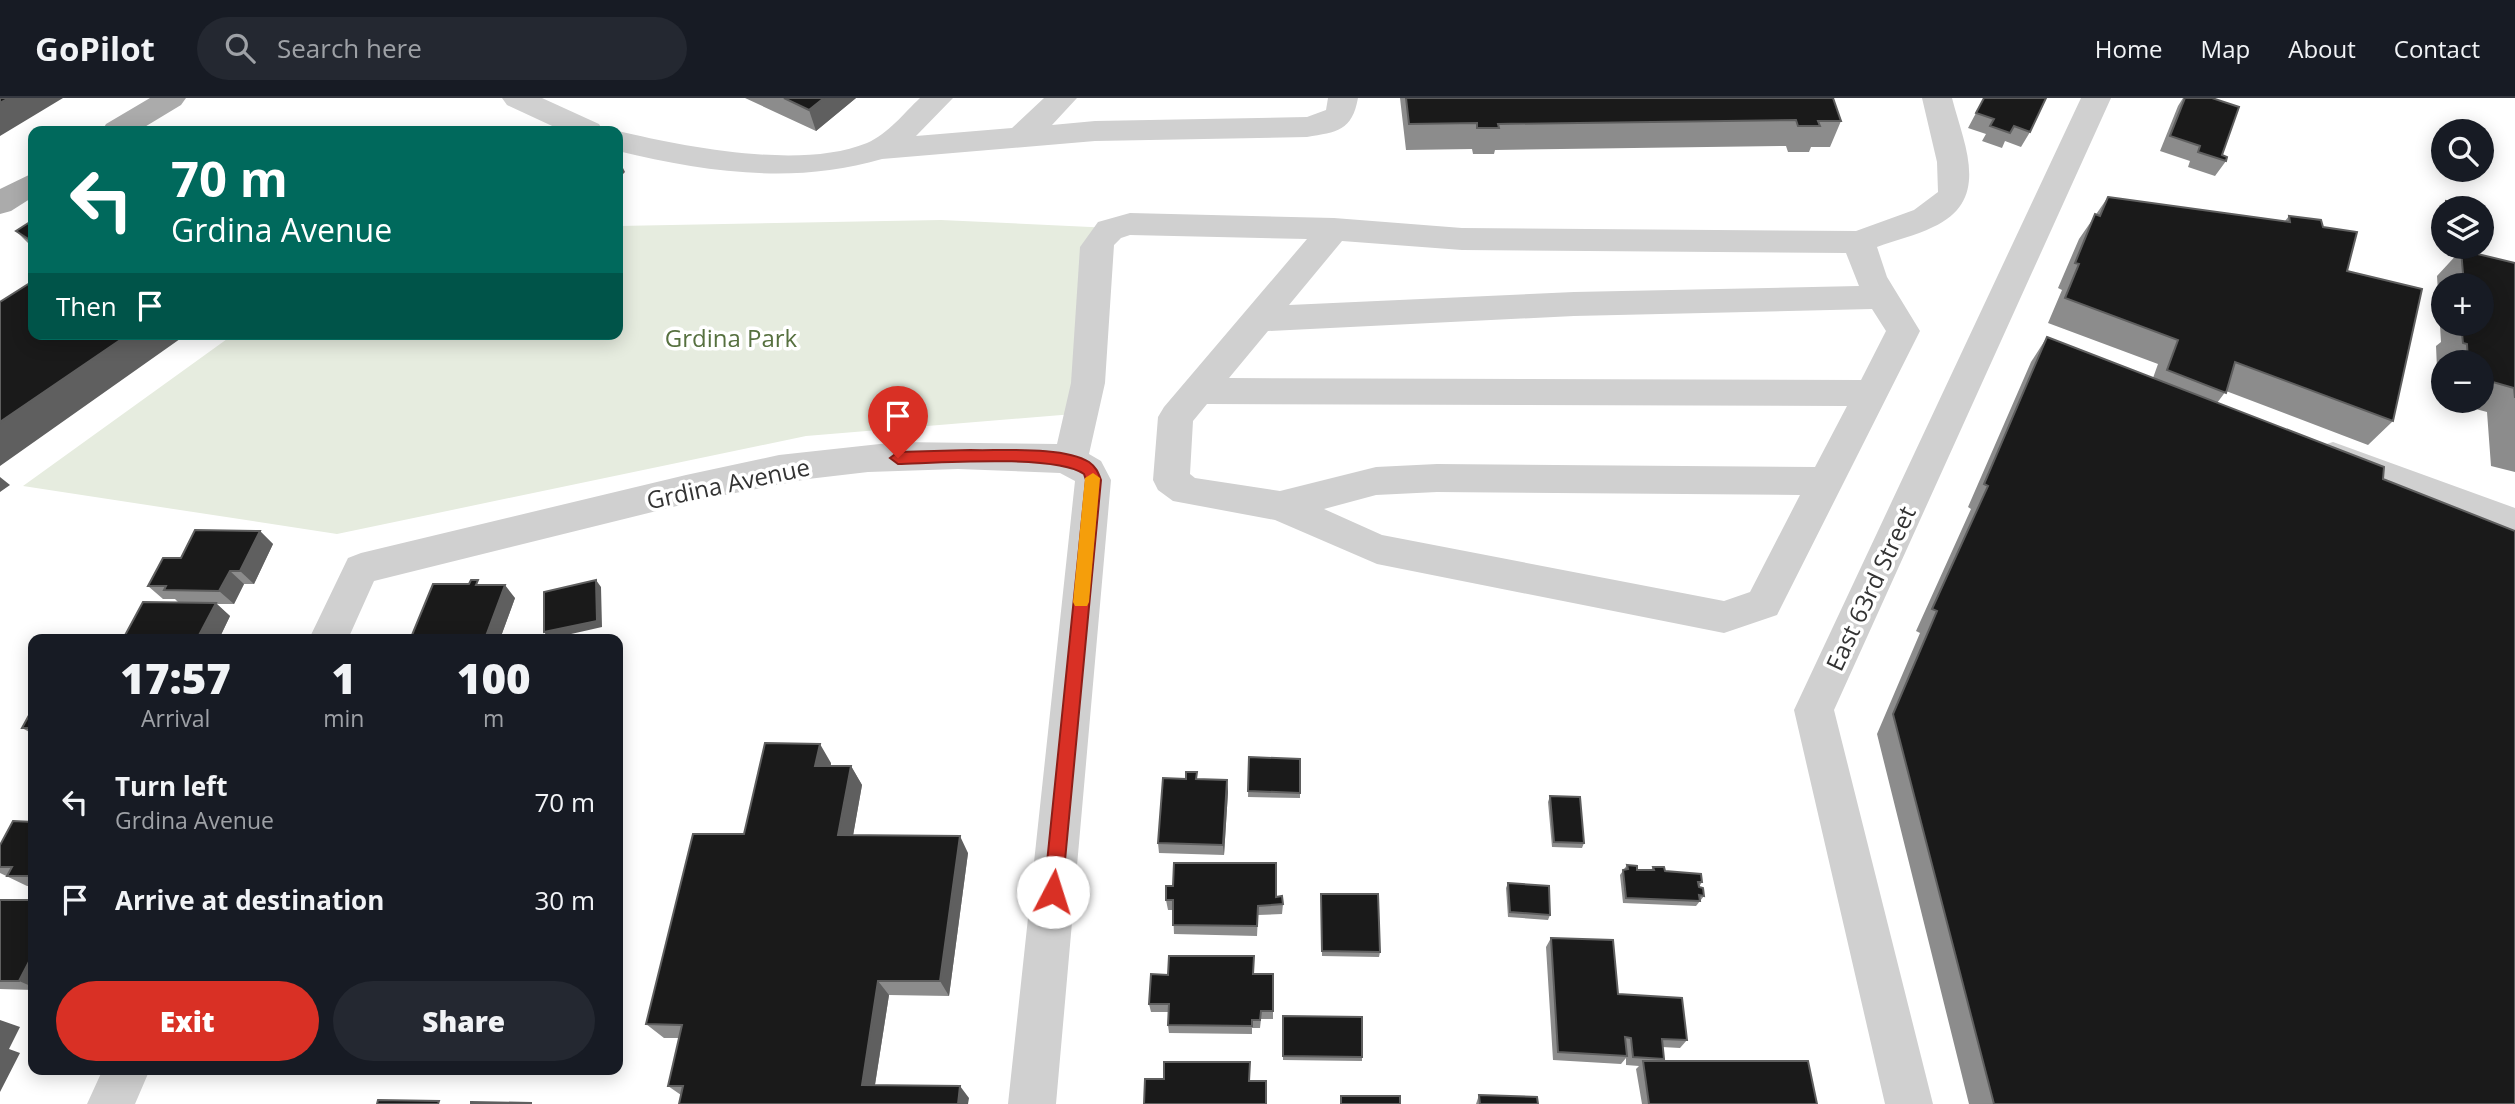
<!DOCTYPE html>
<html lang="en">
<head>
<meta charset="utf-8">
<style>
	body { margin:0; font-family:"Open Sans",sans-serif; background:#242831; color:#f1f3f6; height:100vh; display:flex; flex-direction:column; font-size:26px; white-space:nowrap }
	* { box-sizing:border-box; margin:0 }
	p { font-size:23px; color:#9ea1a6 }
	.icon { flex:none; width:38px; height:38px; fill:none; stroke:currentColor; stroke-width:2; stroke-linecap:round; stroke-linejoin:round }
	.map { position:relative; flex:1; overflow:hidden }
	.details { position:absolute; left:28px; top:536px; width:595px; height:441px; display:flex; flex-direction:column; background:#171b24; border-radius:14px; box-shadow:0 4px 18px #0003 }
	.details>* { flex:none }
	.guide { position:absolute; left:28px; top:28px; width:595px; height:214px; border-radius:14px; box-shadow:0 4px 18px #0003; background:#00695c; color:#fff; overflow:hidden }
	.controls { position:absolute; left:2431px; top:21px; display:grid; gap:14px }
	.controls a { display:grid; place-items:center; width:63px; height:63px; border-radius:50%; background:#171b24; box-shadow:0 4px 18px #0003; font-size:35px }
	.pin { position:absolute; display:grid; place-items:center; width:60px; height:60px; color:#fff; margin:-72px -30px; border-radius:50% 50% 50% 0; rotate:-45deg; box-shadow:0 0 7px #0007 }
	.pin .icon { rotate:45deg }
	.me { position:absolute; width:77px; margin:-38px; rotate:5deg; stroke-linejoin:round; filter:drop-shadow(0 0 5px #0008) }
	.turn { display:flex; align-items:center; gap:24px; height:147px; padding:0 28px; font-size:32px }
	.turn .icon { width:91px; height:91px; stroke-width:2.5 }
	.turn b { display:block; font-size:49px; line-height:60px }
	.then { display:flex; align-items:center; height:66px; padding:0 28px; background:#0003; gap:14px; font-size:26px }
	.eta { display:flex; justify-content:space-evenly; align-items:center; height:119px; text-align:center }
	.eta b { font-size:42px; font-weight:800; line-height:49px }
	.primary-button { display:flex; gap:14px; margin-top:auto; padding:14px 28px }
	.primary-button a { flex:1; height:80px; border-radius:42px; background:#d93025; color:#fff; font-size:28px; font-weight:800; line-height:80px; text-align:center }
	.primary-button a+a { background:#242831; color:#f1f3f6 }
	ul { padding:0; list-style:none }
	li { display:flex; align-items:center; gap:21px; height:98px; padding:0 28px }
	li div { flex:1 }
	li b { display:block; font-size:26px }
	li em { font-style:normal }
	header { display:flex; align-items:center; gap:42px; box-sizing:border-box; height:98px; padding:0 35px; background:#171b24; border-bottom:2px solid #363941 }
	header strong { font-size:33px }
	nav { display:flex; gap:38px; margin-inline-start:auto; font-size:24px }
	.search { width:490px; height:63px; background:#242831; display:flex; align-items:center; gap:18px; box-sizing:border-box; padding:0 24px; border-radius:38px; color:#9ea1a6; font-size:26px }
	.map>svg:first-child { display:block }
	.green { fill:#e6ecdf }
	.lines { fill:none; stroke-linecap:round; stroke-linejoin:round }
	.minor { fill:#d0d0d0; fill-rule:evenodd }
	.major { fill:#ababab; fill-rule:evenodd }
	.wall { fill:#8c8c8c; fill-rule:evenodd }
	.shaded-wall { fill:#5f5f5f }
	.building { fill:#1a1a1a; stroke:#5f5f5f; stroke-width:2 }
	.route { fill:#d93025; stroke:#8d1f18; stroke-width:2 }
	.slow { fill:#f59e0b }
	.labels { text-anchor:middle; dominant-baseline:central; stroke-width:7; stroke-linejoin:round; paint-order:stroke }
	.park-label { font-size:24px; fill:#56703f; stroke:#fff }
	.street-label { font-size:24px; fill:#333; stroke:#fff }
</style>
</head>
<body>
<header>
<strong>GoPilot</strong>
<div class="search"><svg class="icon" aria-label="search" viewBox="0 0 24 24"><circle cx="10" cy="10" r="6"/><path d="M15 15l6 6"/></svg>Search here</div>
<nav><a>Home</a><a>Map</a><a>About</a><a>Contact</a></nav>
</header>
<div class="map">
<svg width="2515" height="1006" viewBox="0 0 2515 1006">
	<rect width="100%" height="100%" fill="#fff"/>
	<path class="green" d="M941 122 1112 130 1098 314 806 338 337 436 23 388 234 236H618V128Z"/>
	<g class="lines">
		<path class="minor" d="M502 0H542L599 26 603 33H563L507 7Z
			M920 0H953L916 38 1012 30 1044 0H1077L1052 27 1095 23 1307 19 1326 12 1328 0H1358C1352 33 1337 34 1307 39L1095 43 882 61C794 87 705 74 618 53V33C686 49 801 72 867 45 888 36 904 15 920 0Z
			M1922 0H1952C1964 47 1992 102 1933 129 1915 138 1895 142 1877 149L1887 179 1920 233 1777 517 1724 535 1377 466 1275 422 1173 403 1158 392 1153 382 1158 319 1164 309 1307 141 1130 137 1121 140 1114 147 1105 285 1089 356 1101 363 1111 382 1056 1006H1008L1075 383 1060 375 958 371 868 374 808 381 709 400 374 483 348 541H309L348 460 361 455 686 377 779 357 898 344 1057 346 1071 285 1080 149 1098 124 1130 115 1334 120 1462 130 1856 133 1914 112 1938 94 1937 64ZM1342 143 1462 152 1846 155 1859 188 1574 194 1289 207ZM1872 211 1886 233 1861 282 1229 280 1268 233 1574 218ZM1207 306 1847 308 1815 369 1437 366 1376 369 1280 393 1195 380 1190 376 1193 323ZM1437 394 1800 397 1750 494 1724 503 1382 437 1324 411 1376 397Z
			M2081 0H2111L1834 612 1933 1006H1885L1794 612Z
			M2333 344 2515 410V440L2320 368 2315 358 2320 348Z
			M103 971H150L135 1006H87Z"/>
		<path class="major" d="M150 0H186L181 7 138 33H102L106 26Z
			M33 75V99L11 113 0 116V91Z"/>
	</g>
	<path class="wall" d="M745 0H856L816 33Z
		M1400 0H1833L1841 23 1830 49H1811L1809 54H1788L1786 48 1495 52 1494 56H1473L1472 51 1406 52Z
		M1984 0 2030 34 2021 49 2005 43 2002 50 1982 43 1986 36 1968 30Z
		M2183 0H2212L2222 57 2226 63 2215 78 2188 69 2190 63 2160 53 2178 8Z
		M2108 99 2285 123 2289 118 2323 129 2347 173 2393 323 2368 347 2226 293 2217 305 2383 381 2515 1006H1969L1877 636 1920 535 1916 533 1971 411 1968 409 2031 264 2047 239 2153 280 2158 266 2048 225 2062 192 2058 190 2079 141Z
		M2446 103 2476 110H2443V133H2440L2439 111Z
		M2482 112 2488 135 2482 141Z
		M33 122V150L16 133Z
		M2461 152 2515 165V374L2491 368 2487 314 2446 303H2482V264H2443V302L2441 271 2437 270 2436 248 2441 244 2437 178ZM2443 187H2482V226H2443Z
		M260 433 273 446 254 486H244L234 506H216L230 518 219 541H123L179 505 175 501H163L148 488 181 460Z
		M482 487 515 500 500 541H416L412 537Z
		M33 610V636L22 630Z
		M1249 659 1300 661V700L1248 699Z
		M831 665V668H851L862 687 853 737 968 755 949 898 889 897 875 987 969 1000 681 997 668 988 679 940H664L646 926 744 736Z
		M1197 681 1227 682 1228 694 1224 757 1159 755 1158 745Z
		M1550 698 1584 745 1582 750 1552 749 1548 704Z
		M33 724V788H27L0 775V747Z
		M1627 767 1637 772H1651L1653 769 1702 784 1699 789 1704 798 1696 808 1623 805 1620 777Z
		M1508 785 1550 817 1548 822 1508 819 1506 790Z
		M1321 796 1380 854 1379 859 1322 858Z
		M1276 799 1283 806 1282 816 1258 817 1257 838 1174 836 1173 812H1168L1166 802Z
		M0 802H33V892L0 891Z
		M1551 840 1618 896 1687 942 1680 950 1662 949 1664 961 1662 963 1817 1006H1642L1636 971 1639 968 1626 967V960L1621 966 1553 962 1546 849Z
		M1273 876V921H1261L1260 930H1252V936L1169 935 1168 927 1169 914H1151L1149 906 1168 877Z
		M1283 918 1362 959V963L1283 962Z
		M1479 997 1538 1006H1476Z"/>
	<path class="shaded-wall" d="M9 0H63L0 38V5Z
		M824 0H856L816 33 809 12Z
		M621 66 625 74 618 81V70Z
		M129 236H187L0 368V324Z
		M0 379 10 387 0 394Z
		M260 433 273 446 254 486 240 473Z
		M230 473 244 486 234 506 219 493Z
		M596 482 601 489 602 529 549 541 544 534Z
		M505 487 515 500 500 541H488L486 538Z
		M216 505 230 518 219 541H197Z
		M820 646 831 665 827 688 815 668Z
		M851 668 862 687 850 755 838 737Z
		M1227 682 1228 694 1224 757 1223 747Z
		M960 738 968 755 949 898 940 883Z
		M32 856 33 857V889L19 883Z
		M878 883 889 897 873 999 862 987Z
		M0 922 20 929 9 951 20 955 0 994Z
		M960 988 969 1000 968 1006H958Z"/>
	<path class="building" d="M0 0H9L0 5Z
		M784 0H824L809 12Z
		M1406 0H1833L1841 23H1818L1820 28H1798L1796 22 1498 26 1499 30H1477V25L1409 26Z
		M1984 0H2046L2030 34 2014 28 2010 35 1990 28 1994 21 1976 15Z
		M2185 0H2212L2239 9 2222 57 2227 59 2226 63 2198 54 2200 48 2170 38Z
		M2108 99 2290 124 2289 118 2321 122 2323 129 2357 134 2347 173 2422 191 2393 323 2235 264 2226 295 2167 272 2178 242 2065 200 2079 166 2075 165 2095 116 2100 118Z
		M2446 103 2476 110H2446Z
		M2482 112H2485L2488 135 2482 133Z
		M33 122V144L16 133Z
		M2461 152 2515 165V300L2514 290 2482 281V264H2468L2467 246 2463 245 2461 226H2482V187H2464Z
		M33 183V236H129L0 324V204Z
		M2047 239 2384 369 2383 381 2515 433V1006H1994L1893 616 1937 513 1932 511 1988 388 1984 386Z
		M195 432 260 433 240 473H230L219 493 164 492 166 488H148L163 460H181Z
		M471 482H478L476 487H505L486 538 412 537 433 486H469Z
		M596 482 597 523 544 534V494Z
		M143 504 216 505 197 541H123Z
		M33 610V630H22Z
		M765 645 820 646 815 668H851L838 737 960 738 940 883H878L862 987 960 988 958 1006H679L683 988H668L682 927 646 926 693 736H744Z
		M1249 659 1300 661V695L1248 693Z
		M1186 674H1197L1196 681 1227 682 1223 747 1158 745 1163 680 1186 681Z
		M1550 698 1580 699 1584 745 1554 744Z
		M13 723 33 724V778H7L12 769H0V747Z
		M1174 765H1276V799L1282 798 1283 806 1258 808 1257 828 1173 827V802H1166V788H1173Z
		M1627 767 1637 768V772H1654L1653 769H1664L1665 773 1701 776 1702 784H1698L1699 789 1703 790 1704 798 1699 797 1700 803 1626 800 1623 772 1628 771Z
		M1508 785 1549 788 1550 817 1510 814Z
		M1321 796H1378L1380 854 1322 853Z
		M0 802H33V856L19 883H0Z
		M1551 840 1613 842 1618 896 1682 900 1687 942 1662 941 1664 961 1633 959 1631 940 1625 939 1627 958 1558 954Z
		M1169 858H1254L1253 876H1273V913H1261L1260 922H1252V928L1168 927 1169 906H1149L1151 876 1168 877Z
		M1283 918 1362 919V959L1283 958Z
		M1643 963H1808L1817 1006H1649Z
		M1164 964H1250L1249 983H1266V1006H1144L1145 981H1164Z
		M1479 997 1537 999 1538 1006H1480Z
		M1341 998H1400V1006H1341Z
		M378 1002 439 1003 438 1006H377Z
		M471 1004 531 1005V1006H471Z"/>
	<path class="route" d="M970 352C1001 353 1063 348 1089 364 1096 369 1098 374 1101 382L1062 794 1059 800 1053 803 1046 800 1044 794 1086 382 1084 376C1056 356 936 365 898 366L890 360 898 354Z"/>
	<path class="slow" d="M1093 375 1100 380 1089 504 1087 508H1075L1073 504 1085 380Z"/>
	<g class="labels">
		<g class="park-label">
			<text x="731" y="239">Grdina Park</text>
		</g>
		<g class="street-label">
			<text transform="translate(728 385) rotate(-12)">Grdina Avenue</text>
			<text transform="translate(1870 490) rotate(-65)">East 63rd Street</text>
		</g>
	</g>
</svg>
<div class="controls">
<a><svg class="icon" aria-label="search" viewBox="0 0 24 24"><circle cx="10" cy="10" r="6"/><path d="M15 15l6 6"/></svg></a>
<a><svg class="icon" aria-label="layers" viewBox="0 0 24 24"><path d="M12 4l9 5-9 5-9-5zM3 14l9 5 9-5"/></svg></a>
<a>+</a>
<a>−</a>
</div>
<div class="pin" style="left:898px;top:360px;background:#d93025"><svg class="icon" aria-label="arrive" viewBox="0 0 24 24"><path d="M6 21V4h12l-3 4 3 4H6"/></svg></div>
<svg class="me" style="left:1053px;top:794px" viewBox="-20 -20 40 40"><circle r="19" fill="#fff"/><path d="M0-13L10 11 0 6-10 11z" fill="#d93025"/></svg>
<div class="guide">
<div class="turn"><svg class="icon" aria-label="left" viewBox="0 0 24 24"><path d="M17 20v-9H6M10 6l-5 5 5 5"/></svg><div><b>70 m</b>Grdina Avenue</div></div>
<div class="then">Then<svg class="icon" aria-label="arrive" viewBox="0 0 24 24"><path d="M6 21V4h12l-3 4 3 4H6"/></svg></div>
</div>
<section class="details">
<div class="eta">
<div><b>17:57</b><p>Arrival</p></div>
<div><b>1</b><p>min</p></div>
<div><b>100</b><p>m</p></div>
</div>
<ul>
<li><svg class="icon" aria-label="left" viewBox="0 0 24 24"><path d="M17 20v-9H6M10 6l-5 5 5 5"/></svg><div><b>Turn left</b><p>Grdina Avenue</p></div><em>70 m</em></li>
<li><svg class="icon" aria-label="arrive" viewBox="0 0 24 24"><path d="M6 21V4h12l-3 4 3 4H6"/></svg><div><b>Arrive at destination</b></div><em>30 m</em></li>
</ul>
<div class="primary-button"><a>Exit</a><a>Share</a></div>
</section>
</div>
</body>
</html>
